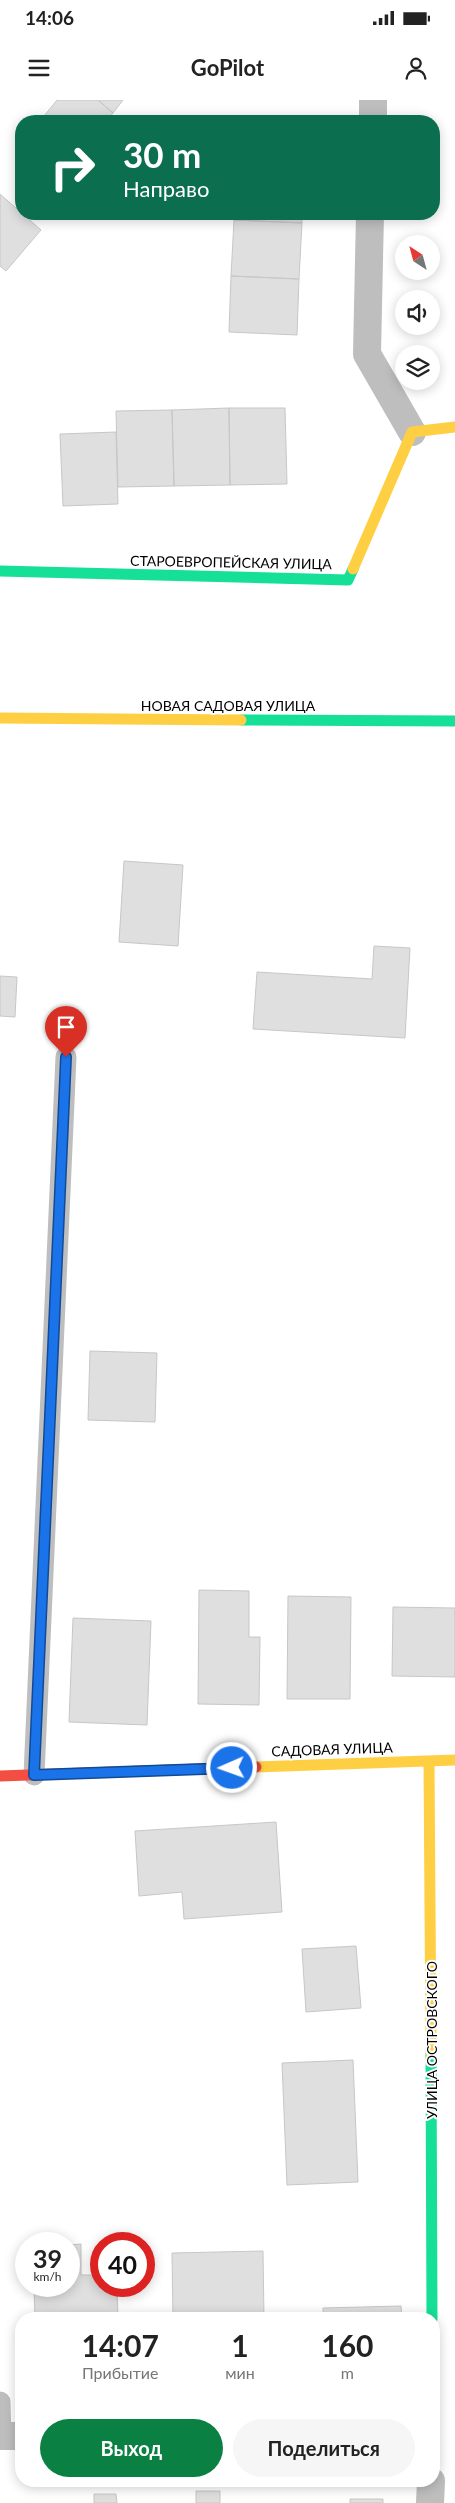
<!DOCTYPE html>
<html lang="ru">
<head>
<meta charset="utf-8">
<style>
	body { margin:0; font-family:Lato,sans-serif; background:#f6f6f6; color:#222; height:100vh; display:flex; flex-direction:column; font-size:19px; white-space:nowrap }
	* { box-sizing:border-box; margin:0 }
	p { font-size:16px; color:#767676 }
	.icon { flex:none; width:28px; height:28px; fill:none; stroke:currentColor; stroke-width:2; stroke-linecap:round; stroke-linejoin:round }
	.map { position:relative; flex:1; overflow:hidden }
	.side { position:absolute; left:15px; top:2212px; width:425px; height:175px; display:flex; flex-direction:column; background:#fff; border-radius:20px; box-shadow:0 2px 12px #0003 }
	.side>* { flex:none }
	.guide { position:absolute; left:15px; top:15px; width:425px; height:105px; border-radius:20px; box-shadow:0 2px 12px #0003; background:#0b6e4f; color:#fff; overflow:hidden }
	.needle { width:32px; rotate:324deg }
	.controls { position:absolute; left:395px; top:135px; display:grid; gap:10px }
	.controls a { display:grid; place-items:center; width:45px; height:45px; border-radius:50%; background:#fff; box-shadow:0 2px 12px #0003; font-size:25px }
	.speed { position:absolute; left:15px; top:2132px; display:flex; gap:10px; font-size:25px; font-weight:700; text-align:center }
	.speed>* { display:grid; place-content:center; width:65px; height:65px; border-radius:50%; background:#fff; box-shadow:0 2px 12px #0003; line-height:1 }
	.speed small { font-size:12px; font-weight:400 }
	.speed .limit { border:8px solid #d22; background:#fff; color:#111 }
	.pin { position:absolute; display:grid; place-items:center; width:42px; height:42px; color:#fff; margin:-51px -21px; border-radius:50% 50% 50% 0; rotate:-45deg; box-shadow:0 0 5px #0007 }
	.pin .icon { rotate:45deg }
	.me { position:absolute; width:55px; margin:-28px; rotate:268deg; stroke-linejoin:round; filter:drop-shadow(0 0 4px #0008) }
	.turn { display:flex; align-items:center; gap:18px; height:105px; padding:0 25px; font-size:22px }
	.turn .icon { width:65px; height:65px; stroke-width:2.5 }
	.turn b { display:block; font-size:35px; line-height:42px }
	.eta { display:flex; justify-content:space-evenly; align-items:center; height:85px; text-align:center }
	.eta b { font-size:30px; font-weight:700; line-height:35px }
	.primary-button { display:flex; gap:10px; margin-top:auto; padding:10px 25px }
	.primary-button a { flex:1; height:58px; border-radius:30px; background:#0b8043; color:#fff; font-size:20px; font-weight:700; line-height:58px; text-align:center }
	.primary-button a+a { background:#f6f6f6; color:#222 }
	.status { display:flex; justify-content:space-between; align-items:center; height:35px; padding:0 25px; background:#fff; direction:ltr }
	.status svg { height:14px; fill:currentColor }
	header { display:flex; justify-content:space-between; align-items:center; height:65px; padding:0 25px; background:#fff; font-size:22px; font-weight:700 }
	.map>svg:first-child { display:block }
	.building { fill:#dfdfdf; stroke:#c7c7c7 }
	.lines { fill:none; stroke-linecap:round; stroke-linejoin:round }
	.lane { stroke:#bebebe; stroke-width:21 }
	.street { stroke:#bebebe; stroke-width:28 }
	.fast { stroke:#16e098; stroke-width:11 }
	.slow { stroke:#ffcf43; stroke-width:11 }
	.jam { stroke:#f24e42; stroke-width:11 }
	.route-casing { stroke:#114b97; stroke-width:12 }
	.route { stroke:#1a73e8; stroke-width:9 }
	.labels { text-anchor:middle; dominant-baseline:central; stroke-width:4; stroke-linejoin:round; paint-order:stroke }
	.street-label { font-size:14px; fill:#000; stroke:#fff }
</style>
</head>
<body>
<div class="status"><b>14:06</b><svg viewBox="0 0 49 12"><path d="M0 12V9h3v3zM5 12V6h3v6zM10 12V3h3v9zM15 12V0h3v12zM26 1h20v11H26zM47 4h2v5h-2z"/></svg></div>
<header><svg class="icon" aria-label="menu" viewBox="0 0 24 24"><path d="M4 6h16M4 12h16M4 18h16"/></svg>GoPilot<svg class="icon" aria-label="person" viewBox="0 0 24 24"><circle cx="12" cy="8" r="4"/><path d="M4 21q1-7 8-7t8 7"/></svg></header>
<div class="map">
<svg width="455" height="2403" viewBox="0 0 455 2403">
	<rect width="100%" height="100%" fill="#fff"/>
	<path class="building" d="M57 0H98L113 13 106 21H40Z
		M98 0H123L113 13Z
		M0 94 41 130 6 171 0 166Z
		M234 114H302V123L234 120Z
		M234 120 302 123 299 179 231 176Z
		M231 176 299 179 297 235 229 232Z
		M229 308H285L287 384 230 385Z
		M229 308 230 385 174 386 172 310Z
		M172 310 174 386 118 387 116 311Z
		M116 332 118 404 63 406 60 334Z
		M124 761 183 765 178 846 119 842Z
		M374 846 410 848 405 938 253 929 257 872 372 879Z
		M0 876 17 877 15 917 0 916Z
		M90 1251 157 1253 155 1322 88 1320Z
		M199 1490 249 1491V1537H260L259 1605 198 1604Z
		M288 1496 351 1497 350 1599H287Z
		M393 1507 455 1508V1577L392 1576Z
		M73 1518 151 1521 147 1625 69 1622Z
		M276 1722 282 1812 184 1819 182 1792 139 1796 135 1731Z
		M356 1846 361 1908 306 1912 302 1849Z
		M353 1960 358 2082 287 2085 282 1963Z
		M81 2144V2175H101V2186H117L118 2219H35L34 2186H69V2145Z
		M263 2151 264 2219H173L172 2153Z
		M401 2206 402 2219H323V2208Z
		M196 2391H220V2403H196Z
		M94 2394H116L117 2403H94Z
		M350 2399H383V2403H350Z"/>
	<g class="lines">
		<path class="lane" d="M34 1675 66 957
			M0 2302 1 2336"/>
		<path class="street" d="M373 21V0
			M370 114 367 254 412 332
			M0 2336H21
			M430 2403 431 2381"/>
		<path class="fast" d="M0 471 348 480 353 469
			M241 620 455 621
			M431 1953 432 2219"/>
		<path class="slow" d="M353 469 412 332 455 327
			M0 618 241 620
			M429 1661 431 1953
			M256 1667 455 1660"/>
		<path class="jam" d="M0 1676 256 1667"/>
	</g>
	<g class="lines">
		<defs>
			<path id="route" d="M66 957 34 1675 232 1668"/>
		</defs>
		<use href="#route" class="route-casing"/>
		<use href="#route" class="route"/>
	</g>
	<g class="labels">
		<g class="street-label">
			<text transform="translate(231 462) rotate(1)">СТАРОЕВРОПЕЙСКАЯ УЛИЦА</text>
			<text x="228" y="605">НОВАЯ САДОВАЯ УЛИЦА</text>
			<text transform="translate(332 1649) rotate(-2)">САДОВАЯ УЛИЦА</text>
			<text transform="translate(431 1940) rotate(-90)">УЛИЦА ОСТРОВСКОГО</text>
		</g>
	</g>
</svg>
<div class="controls">
<a><svg class="needle" viewBox="-14 -14 28 28"><path d="M0-13l5 13h-10z" fill="#e53935"/><path d="M0 13l5-13h-10z" fill="#767676"/></svg></a>
<a><svg class="icon" aria-label="sound" viewBox="0 0 24 24"><path d="M4 9h4l5-4v14l-5-4H4zM17 9q2 3 0 6"/></svg></a>
<a><svg class="icon" aria-label="layers" viewBox="0 0 24 24"><path d="M12 4l9 5-9 5-9-5zM3 14l9 5 9-5"/></svg></a>
</div>
<div class="speed"><div>39<small>km/h</small></div><div class="limit">40</div></div>
<div class="pin" style="left:66px;top:957px;background:#d93025"><svg class="icon" aria-label="arrive" viewBox="0 0 24 24"><path d="M6 21V4h12l-3 4 3 4H6"/></svg></div>
<svg class="me" style="left:232px;top:1668px" viewBox="-20 -20 40 40"><circle r="17" fill="#1a73e8" stroke="#fff" stroke-width="3"/><path d="M0-11L8 9 0 5-8 9z" fill="#fff"/></svg>
<div class="guide">
<div class="turn"><svg class="icon" aria-label="right" viewBox="0 0 24 24"><path d="M7 20v-9h11M14 6l5 5-5 5"/></svg><div><b>30 m</b>Направо</div></div>
</div>
<section class="side">
<div class="eta">
<div><b>14:07</b><p>Прибытие</p></div>
<div><b>1</b><p>мин</p></div>
<div><b>160</b><p>m</p></div>
</div>
<div class="primary-button"><a>Выход</a><a>Поделиться</a></div>
</section>
</div>
</body>
</html>
